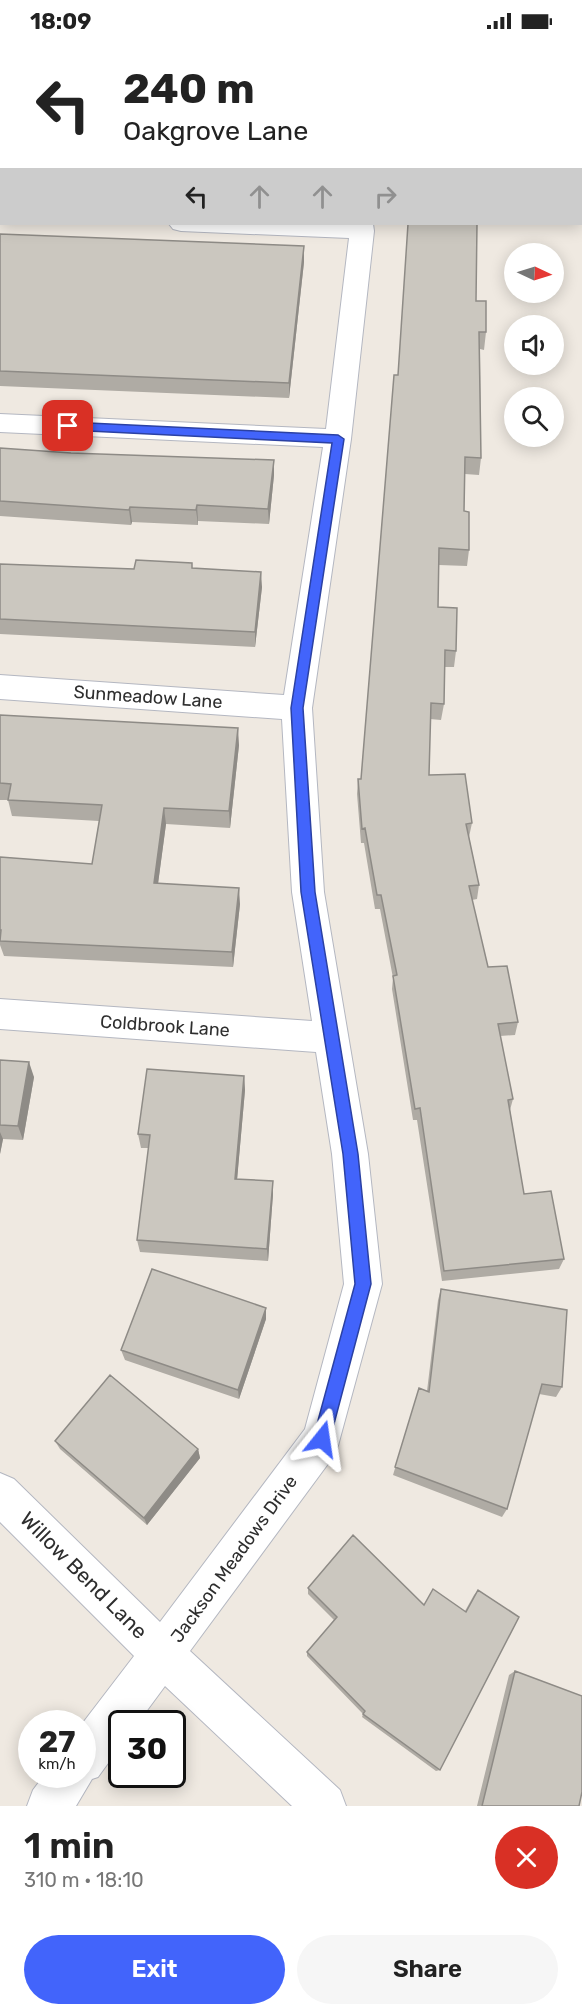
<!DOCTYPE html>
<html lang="en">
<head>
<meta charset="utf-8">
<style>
	body { margin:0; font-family:Rubik,sans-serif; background:#f6f6f6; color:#222; height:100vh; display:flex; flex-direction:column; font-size:22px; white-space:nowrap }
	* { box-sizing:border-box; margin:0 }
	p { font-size:20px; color:#767676 }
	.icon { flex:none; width:33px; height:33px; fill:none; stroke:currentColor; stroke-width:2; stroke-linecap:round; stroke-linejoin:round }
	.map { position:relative; height:1764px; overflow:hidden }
	.drawer { display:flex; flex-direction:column; background:#fff; flex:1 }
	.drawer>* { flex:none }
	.top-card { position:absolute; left:0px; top:0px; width:582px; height:183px; box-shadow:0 3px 15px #0003; background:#fff; color:#222; overflow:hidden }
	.needle { width:39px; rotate:94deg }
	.tools { position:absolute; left:504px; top:201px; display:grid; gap:12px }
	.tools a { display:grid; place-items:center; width:60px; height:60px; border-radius:50%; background:#fff; box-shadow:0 3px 15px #0003; font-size:30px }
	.speed { position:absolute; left:18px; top:1668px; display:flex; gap:12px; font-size:30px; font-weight:700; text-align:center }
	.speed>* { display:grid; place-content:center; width:78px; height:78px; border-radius:50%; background:#fff; box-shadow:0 3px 15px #0003; line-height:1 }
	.speed small { font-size:15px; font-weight:400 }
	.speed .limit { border:3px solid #111; border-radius:9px; background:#fff; color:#111 }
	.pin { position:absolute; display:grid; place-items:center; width:51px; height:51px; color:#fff; margin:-26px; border-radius:12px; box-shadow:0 3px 9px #0006 }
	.me { position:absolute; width:66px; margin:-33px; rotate:15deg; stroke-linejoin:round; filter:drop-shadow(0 0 4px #0008) }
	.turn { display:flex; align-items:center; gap:21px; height:126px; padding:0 24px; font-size:27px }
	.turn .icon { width:78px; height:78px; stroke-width:2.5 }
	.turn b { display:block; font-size:42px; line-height:51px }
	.lanes { display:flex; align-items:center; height:57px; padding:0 24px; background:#0003; justify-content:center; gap:30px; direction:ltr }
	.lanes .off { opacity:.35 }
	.round { display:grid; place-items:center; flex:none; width:63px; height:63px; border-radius:32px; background:#f6f6f6 }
	.summary { display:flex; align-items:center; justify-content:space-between; height:102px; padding:0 24px }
	h1 { font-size:36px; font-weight:600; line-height:45px }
	.cta { display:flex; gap:12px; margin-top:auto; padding:12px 24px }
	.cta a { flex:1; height:69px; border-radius:36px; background:#4264fb; color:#fff; font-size:24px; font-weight:600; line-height:69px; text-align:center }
	.cta a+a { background:#f6f6f6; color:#222 }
	.status { display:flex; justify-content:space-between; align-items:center; height:42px; padding:0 30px; background:#fff; direction:ltr }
	.status svg { height:16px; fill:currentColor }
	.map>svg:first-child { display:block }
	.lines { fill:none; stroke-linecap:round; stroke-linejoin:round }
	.street-casing { stroke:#b4b7c1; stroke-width:2 }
	.street { fill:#fff; fill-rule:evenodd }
	.wall { fill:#afaba4 }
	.shaded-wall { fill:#8e8b86 }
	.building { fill:#cbc7bf; stroke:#8e8b86; stroke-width:1.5 }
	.route { fill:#4264fb; stroke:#2b41a3; stroke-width:1.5 }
	.labels { text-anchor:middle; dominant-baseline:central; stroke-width:6; stroke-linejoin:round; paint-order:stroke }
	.street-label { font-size:18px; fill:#2e2e2e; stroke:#fff }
	.near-street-label { font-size:21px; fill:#2e2e2e; stroke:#fff }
</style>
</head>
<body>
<div class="status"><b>18:09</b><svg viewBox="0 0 49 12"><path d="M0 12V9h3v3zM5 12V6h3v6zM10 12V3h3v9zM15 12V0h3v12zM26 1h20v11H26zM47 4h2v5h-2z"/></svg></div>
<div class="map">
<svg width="582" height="1764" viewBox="0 0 582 1764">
	<rect width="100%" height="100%" fill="#efe9e1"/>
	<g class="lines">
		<defs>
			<path id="street" d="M0 0H11L12 2H2L0 8Z
				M307 0H329V2H308Z
				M0 167H2V181H0Z
				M169 182H373L374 189 351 397 312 666 324 850 368 1112 382 1242 336 1411 190 1609 340 1748 346 1764H292L165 1644 137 1682H122V1702L98 1735 92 1737 76 1764H27L33 1748 45 1732H82V1682L134 1614 0 1480V1431L14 1437 160 1580 305 1387 344 1242 332 1112 316 1010 0 987V957L312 979 292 850 282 677 0 657V633L284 653 323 405 0 390V372L326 387 349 196 181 189 173 187Z"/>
		</defs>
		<use href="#street" class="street-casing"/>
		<use href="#street" class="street"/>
	</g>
	<path class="wall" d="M2 62V146H0V67Z
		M0 192 304 220 289 356 0 344Z
		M476 259 486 290 484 308 480 307 481 416 479 433 465 432 464 469 469 508 467 524 439 523 438 565 456 609 454 625H444V662L441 678 430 677 429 733 472 781 469 795 479 843 477 857 472 858 488 925 518 980 515 993 500 994 513 1057 510 1068 524 1152 564 1217 559 1227 442 1239 417 1078H413L392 947 393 936 380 867H375L364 801H361L357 752 358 737H361Z
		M0 406 274 433 269 482 198 479V483L132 480 131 483 0 474Z
		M0 522 134 527 193 526 262 545 255 605 0 592Z
		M0 673 239 703 230 786 166 782 158 841 240 862 233 925 4 914 0 903V815L92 822 99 779 12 774 8 758H0Z
		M0 1018 34 1035 23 1098 3 1097 0 1112Z
		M244 1034 245 1048 237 1137 273 1139V1152L268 1219 140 1210 137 1198 149 1106H141L138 1092Z
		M441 1247 562 1345 556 1355 539 1352 507 1467 502 1475 393 1433 419 1346 427 1349 438 1258Z
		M266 1266V1277L239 1357 125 1318 121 1308Z
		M55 1399 198 1407 200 1416 147 1483 60 1407Z
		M308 1546 465 1569 474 1553 478 1548 440 1728 436 1729 362 1675 363 1672 307 1614V1610L334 1578 308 1552Z
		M515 1629 579 1764H477L509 1633Z"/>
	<path class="shaded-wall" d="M304 204V220L289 356V341Z
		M274 418V433L269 482 268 467Z
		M197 463 198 479V483L196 468Z
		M130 465 132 480 131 483 129 468Z
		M261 530 262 545 255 605V590Z
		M238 686 239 703 230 786 229 769Z
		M164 766 166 782 156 857 154 841Z
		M239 846 240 862 233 925 232 910Z
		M29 1020 34 1035 23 1098 18 1084Z
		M244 1034 245 1048 236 1150 235 1137Z
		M0 1090 3 1097 0 1112Z
		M273 1139V1152L268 1219 267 1207Z
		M266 1266V1277L239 1357 238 1348Z
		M198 1407 200 1416 147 1483 144 1476Z"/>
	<path class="building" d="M127 0H158V2H127Z
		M370 0H439V2H370Z
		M2 62V130H0V67Z
		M408 182H477L476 259H486V290H479L481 416 465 415 464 469 469 470V508L439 506 438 565 457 566 456 609 445 608 444 662 431 661 429 733 465 732 472 781 466 782 479 843 469 844 488 925 507 924 518 980 498 982 513 1057 508 1058 524 1152 551 1149 564 1217 444 1229 420 1066 415 1067 393 934 397 933 381 853H377L365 786 362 787 358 737H361L394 333H398Z
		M0 192 304 204 289 341 0 329Z
		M0 406 71 411 274 418 268 467 197 463 196 468 130 465 129 468 0 459Z
		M136 518 192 521V526L261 530 255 590 0 577V522L134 527Z
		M0 673 238 686 229 769 164 766 154 841 239 846 232 910 0 899 1 888H0V815L92 822 102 763 8 758 11 742 0 741Z
		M0 1018 29 1020 18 1084 0 1083Z
		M147 1027 244 1034 235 1137 273 1139 267 1207 137 1198 150 1093 138 1092Z
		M152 1227 266 1266 238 1348 121 1308Z
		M441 1247 567 1268 562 1345 542 1342 507 1467 395 1425 419 1346 429 1350Z
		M110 1333 198 1407 144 1476 55 1399Z
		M353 1493 424 1563 433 1547 466 1570 478 1548 519 1575 440 1728 363 1672 365 1669 307 1610 337 1575 308 1546Z
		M515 1629 582 1654V1750L579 1764H482Z"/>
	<path class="route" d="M68 380 338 393 344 397 303 666 315 850 358 1112 371 1242 330 1397 327 1403 322 1405 316 1403 313 1397 355 1242 343 1112 301 850 291 666 332 401 68 388 62 384Z"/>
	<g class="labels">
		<g class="street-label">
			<text transform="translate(148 655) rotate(4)">Sunmeadow Lane</text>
			<text transform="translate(165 984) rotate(4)">Coldbrook Lane</text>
			<text transform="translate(234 1517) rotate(-54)">Jackson Meadows Drive</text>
		</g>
		<g class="near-street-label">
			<text transform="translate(84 1533) rotate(45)">Willow Bend Lane</text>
		</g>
	</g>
</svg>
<div class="tools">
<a><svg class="needle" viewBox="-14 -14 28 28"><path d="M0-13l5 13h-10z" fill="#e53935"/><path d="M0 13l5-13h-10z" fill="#767676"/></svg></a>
<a><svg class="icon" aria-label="sound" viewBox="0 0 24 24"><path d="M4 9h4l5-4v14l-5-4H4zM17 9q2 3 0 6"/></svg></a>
<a><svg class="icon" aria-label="search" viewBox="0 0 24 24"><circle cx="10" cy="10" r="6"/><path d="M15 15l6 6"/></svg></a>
</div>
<div class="speed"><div>27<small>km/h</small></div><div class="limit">30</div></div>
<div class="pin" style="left:68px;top:384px;background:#d93025"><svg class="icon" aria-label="arrive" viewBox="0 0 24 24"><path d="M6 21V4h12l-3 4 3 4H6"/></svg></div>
<svg class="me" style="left:322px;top:1397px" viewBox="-20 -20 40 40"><path d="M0-17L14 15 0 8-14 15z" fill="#4264fb" stroke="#fff" stroke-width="4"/></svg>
<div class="top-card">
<div class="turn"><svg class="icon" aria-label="left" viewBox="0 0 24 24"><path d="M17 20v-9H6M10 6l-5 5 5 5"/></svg><div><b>240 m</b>Oakgrove Lane</div></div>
<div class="lanes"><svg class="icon" aria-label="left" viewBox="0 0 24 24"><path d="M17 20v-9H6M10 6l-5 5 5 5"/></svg><svg class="icon off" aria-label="ahead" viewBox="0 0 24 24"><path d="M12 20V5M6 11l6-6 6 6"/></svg><svg class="icon off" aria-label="ahead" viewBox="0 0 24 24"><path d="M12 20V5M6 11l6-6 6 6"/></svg><svg class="icon off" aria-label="right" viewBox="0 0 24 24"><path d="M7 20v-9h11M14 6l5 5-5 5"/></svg></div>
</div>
</div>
<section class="drawer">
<div class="summary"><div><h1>1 min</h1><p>310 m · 18:10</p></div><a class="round" style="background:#d93025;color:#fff"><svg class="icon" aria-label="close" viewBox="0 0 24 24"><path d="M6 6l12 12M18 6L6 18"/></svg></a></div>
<div class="cta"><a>Exit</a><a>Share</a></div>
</section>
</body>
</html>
